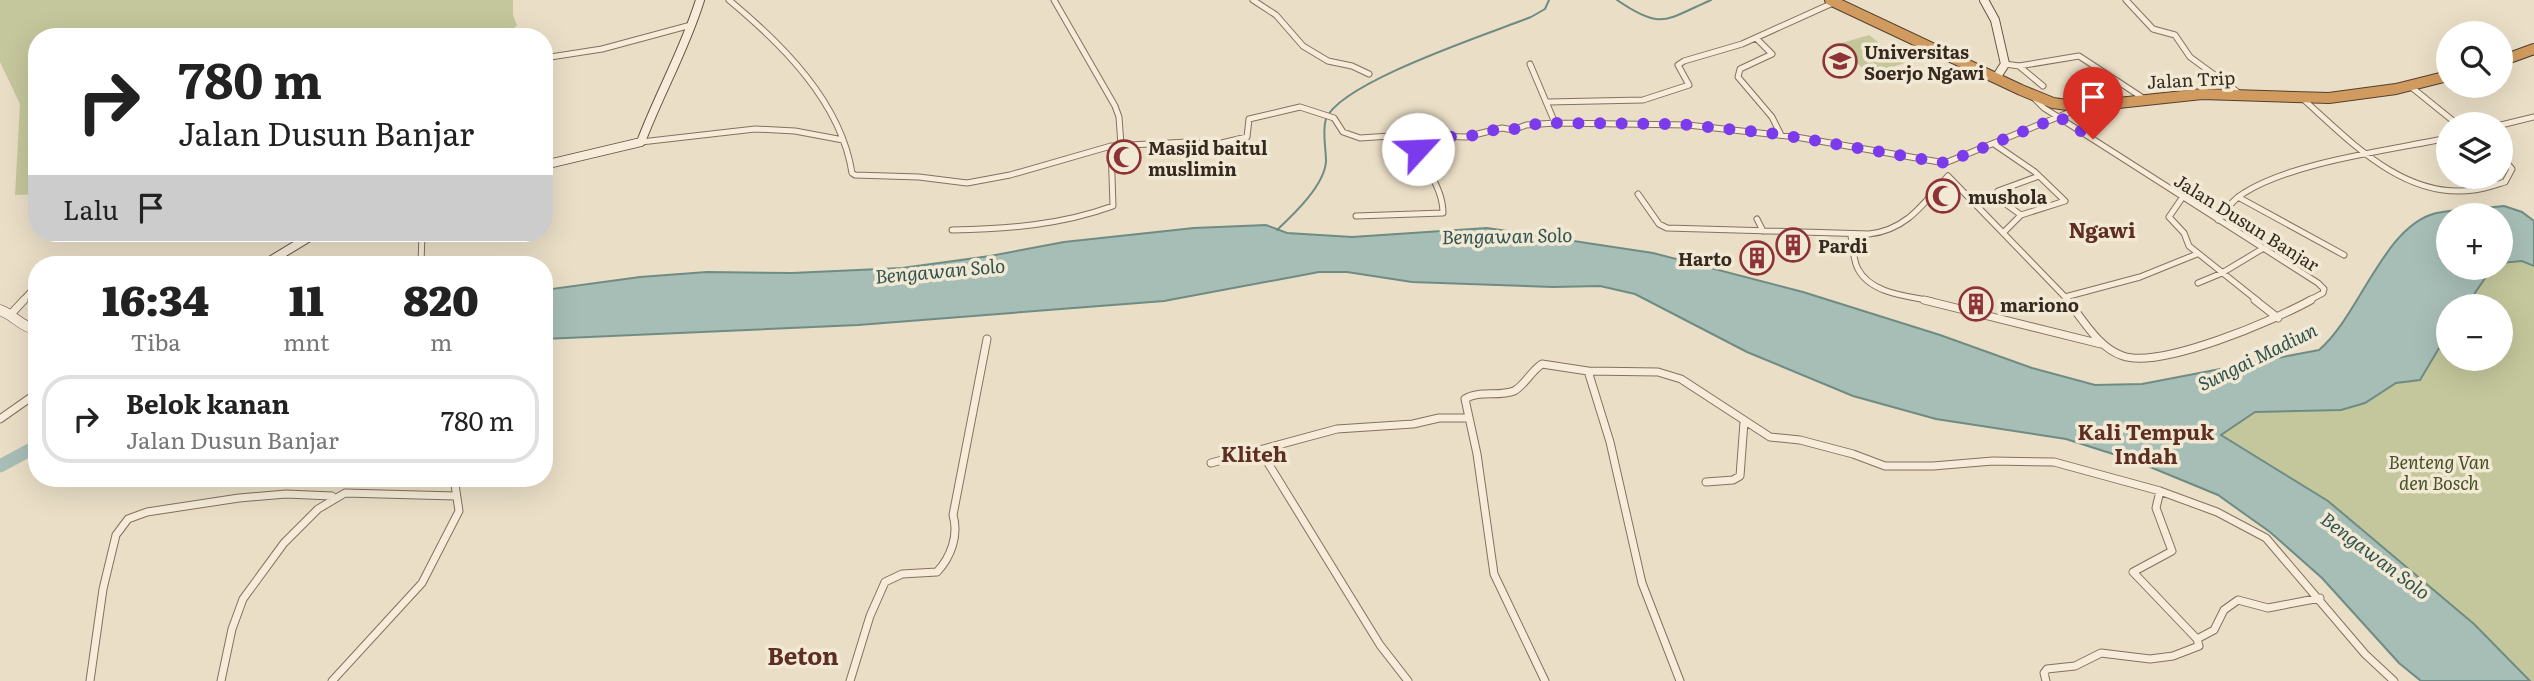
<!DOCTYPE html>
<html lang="id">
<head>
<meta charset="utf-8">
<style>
	body { margin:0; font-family:Literata,serif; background:#f6f6f6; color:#222; height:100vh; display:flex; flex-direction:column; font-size:26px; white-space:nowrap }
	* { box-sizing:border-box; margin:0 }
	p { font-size:23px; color:#767676 }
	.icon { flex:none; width:38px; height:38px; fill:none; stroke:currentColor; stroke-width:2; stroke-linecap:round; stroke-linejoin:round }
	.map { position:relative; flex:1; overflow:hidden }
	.drawer { position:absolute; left:28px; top:256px; width:525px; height:231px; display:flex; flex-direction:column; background:#fff; border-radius:28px; box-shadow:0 7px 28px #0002 }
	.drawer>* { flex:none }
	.guide { position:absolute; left:28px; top:28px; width:525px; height:214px; border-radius:28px; box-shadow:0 7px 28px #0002; background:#fff; color:#222; overflow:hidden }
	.tools { position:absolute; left:2436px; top:21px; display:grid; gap:14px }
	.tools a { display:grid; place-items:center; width:77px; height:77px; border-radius:50%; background:#fff; box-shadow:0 7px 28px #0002; font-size:35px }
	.pin { position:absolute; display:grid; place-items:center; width:60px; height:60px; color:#fff; margin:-72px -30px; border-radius:50% 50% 50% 0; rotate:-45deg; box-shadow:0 0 7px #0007 }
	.pin .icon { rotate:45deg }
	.me { position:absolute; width:77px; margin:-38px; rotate:65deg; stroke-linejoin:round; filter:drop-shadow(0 0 5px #0008) }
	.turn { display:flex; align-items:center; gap:24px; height:147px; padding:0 35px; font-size:32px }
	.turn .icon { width:91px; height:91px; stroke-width:2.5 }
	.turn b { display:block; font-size:49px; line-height:60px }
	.then { display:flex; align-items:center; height:66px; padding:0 35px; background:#0003; gap:14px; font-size:26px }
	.eta { display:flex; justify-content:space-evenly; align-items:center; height:119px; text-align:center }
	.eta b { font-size:42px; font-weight:800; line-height:49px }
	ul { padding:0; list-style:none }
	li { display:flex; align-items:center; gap:21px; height:88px; margin:0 14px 10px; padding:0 21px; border:4px solid #e0e0e0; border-radius:28px }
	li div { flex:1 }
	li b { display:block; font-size:26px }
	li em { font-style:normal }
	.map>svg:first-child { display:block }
	.green { fill:#c4c79b }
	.water { fill:#a7beb7; stroke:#6f8c84; stroke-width:2 }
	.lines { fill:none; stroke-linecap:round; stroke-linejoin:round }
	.stream { stroke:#6f8c84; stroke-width:2 }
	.river { stroke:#a7beb7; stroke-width:13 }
	.street-far1-casing { stroke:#84715e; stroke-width:7 }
	.street-casing { stroke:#84715e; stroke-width:9 }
	.secondary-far1-casing { stroke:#665241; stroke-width:10 }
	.secondary-casing { stroke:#665241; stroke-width:11 }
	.highway-casing { stroke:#524031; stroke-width:12 }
	.street-far1 { stroke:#f6ecd9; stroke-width:5 }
	.street { stroke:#f6ecd9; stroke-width:7 }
	.secondary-far1 { stroke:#f6ecd9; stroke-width:8 }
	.secondary { stroke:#f6ecd9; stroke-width:10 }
	.highway { stroke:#d19b5f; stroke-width:10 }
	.route { stroke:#7c3aed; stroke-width:12; stroke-dasharray:0 21.6 }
	.labels { text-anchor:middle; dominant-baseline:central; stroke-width:7; stroke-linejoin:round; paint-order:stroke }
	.poi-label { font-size:18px; font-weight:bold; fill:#362a20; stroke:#f2e9d5; text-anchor:start }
	.street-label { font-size:18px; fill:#362a20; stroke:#f2e9d5 }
	.park-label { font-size:18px; font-style:italic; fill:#475028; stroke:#f2e9d5 }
	.water-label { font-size:19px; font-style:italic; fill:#315450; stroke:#f2e9d5 }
	.quarter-label { font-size:21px; font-weight:bold; fill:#5e2e23; stroke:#f2e9d5 }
	.near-quarter-label { font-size:24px; font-weight:bold; fill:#5e2e23; stroke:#f2e9d5 }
</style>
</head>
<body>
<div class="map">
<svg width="2534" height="681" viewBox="0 0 2534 681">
	<rect width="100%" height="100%" fill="#eadec6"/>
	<path class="green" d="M0 0H513V15L517 25 508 37H37V194L15 195 20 104 0 62Z
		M1869 35 1905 63 1870 74 1835 45Z
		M2522 261 2534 266V681H2530L2474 624 2328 501 2220 435 2255 412 2341 410 2365 403 2396 383 2420 380 2448 333V359H2501V306H2466L2492 268H2501V263Z"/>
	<path class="water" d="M2504 206 2522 212 2534 221V266L2522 261 2501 263V215H2448V268H2492L2466 306H2448V333L2420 380 2396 383 2365 403 2341 410 2255 412 2221 435 2328 501 2474 624 2530 681H2421L2399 663 2322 578 2270 532 2218 495 2138 462 2066 439 1936 419 1853 396 1747 352 1635 294 1600 286 1553 287 1412 282 1347 272H1319L1164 301 858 325 544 339V290L640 277 707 272 792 273 902 268 990 256 1064 242 1194 228 1266 225 1287 233 1352 237 1487 228 1653 253 1803 292 1940 335 2032 368 2095 385 2142 384 2319 350C2359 316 2383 229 2433 214 2455 208 2482 209 2504 206Z"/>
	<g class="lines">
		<path class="stream" d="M1617 0C1662 31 1665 20 1711 0
			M1277 230C1293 215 1325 185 1326 161 1326 149 1322 131 1326 119 1340 82 1491 33 1531 17L1545 9 1549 0"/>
		<path class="river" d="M0 466 37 446"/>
		<defs>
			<path id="street-far1" d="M729 0C782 44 841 102 852 173L855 175 919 177 967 183 1010 175 1111 146 1188 142 1213 145 1247 137 1249 119 1300 107 1334 118 1343 132 1360 138 1406 135 1466 137 1502 128 1513 130 1526 125 1555 123 1688 125 1796 137 1945 163 2080 108
				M1054 0 1115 106 1119 117 1121 145
				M1253 0 1276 15 1303 46 1328 61 1352 66 1369 74
				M2126 0 2153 29 2175 35 2190 57 2239 93
				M1756 38 1772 54 1740 69 1738 77 1772 117 1781 135
				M544 58 602 49 691 25
				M1530 64 1555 123
				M2005 64 2019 66 2079 56 2143 98
				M2019 66 2043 86
				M2410 86 2457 124
				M2034 98 2044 108 2318 283 2324 289 2323 293 2308 301
				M2303 99C2350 141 2404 200 2474 190 2484 189 2495 185 2505 182L2512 169 2501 156
				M1548 102 1643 100 1689 85 1678 65 1684 61 1742 44 1835 2
				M2501 125 2534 117
				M641 142 755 129 795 131 843 140
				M1994 144 2035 172 2065 201 2021 215 2004 232
				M1948 176 2069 301
				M544 190 547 189
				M1638 194 1659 224 1667 228 1869 234C1907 230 1924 203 1948 176
				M2238 197 2344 255
				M2182 198 2169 217 2184 233 2189 246 2258 301
				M2021 215 2003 202 1998 191 2039 176
				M1356 216 1443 213C1443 184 1419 165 1421 136
				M1757 219 1763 231
				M2218 220C2226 210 2233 199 2244 193 2292 162 2391 150 2448 138
				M952 230C1007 229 1061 225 1113 206L1111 146
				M499 233 521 235
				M1851 236C1853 246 1853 260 1858 269 1871 294 1908 296 1932 301
				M421 264 422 233
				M2198 283 2222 273 2262 249
				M2065 297 2140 277 2197 254
				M22 301 37 285"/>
			<path id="street" d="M1924 300 2101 344
				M2067 300C2083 319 2098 348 2123 356 2161 369 2275 320 2311 300
				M2255 300 2278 318
				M11 314 24 300
				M1588 371 1610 442 1642 583 1680 681
				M0 419 37 393
				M1260 450 1380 645 1408 681
				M1211 463 1337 429 1413 424 1439 418H1469
				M1706 482 1733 480 1740 476 1744 422
				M2197 639 2214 630 2224 610 2238 600 2268 608 2320 598
				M90 681 103 589 116 535 128 519 147 512 239 498 286 494 332 496
				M221 681 232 629 243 599 284 543 318 509 345 493 455 496
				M332 681 422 583 459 511 454 478
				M850 681 870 616 885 582 902 574 937 572C951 557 959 535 953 515L987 339
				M1545 681 1494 574 1477 454 1465 399C1478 390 1499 397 1514 391 1525 385 1531 371 1542 364L1588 371 1658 372 1681 379 1770 437 1800 440 1853 454 1885 466H1933L1993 461 2054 462 2160 491 2217 512 2266 538 2365 654 2394 681
				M2046 681 2044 673 2047 669 2075 666 2101 653 2150 659 2173 656 2199 646 2197 639 2133 572 2172 551 2156 508 2160 491"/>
			<path id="secondary-far1" d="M1984 0 1995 20 2005 64 1996 78
				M544 165 641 142C659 94 685 49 700 0
				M265 264 316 233"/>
			<path id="secondary" d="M0 310C16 316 19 326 37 330"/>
			<path id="highway" d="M1830 0 2021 90 2053 103 2081 107 2202 94 2329 98 2396 89 2448 76
				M2501 61 2534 49"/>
		</defs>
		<use href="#street-far1" class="street-far1-casing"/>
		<use href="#street" class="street-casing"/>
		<use href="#secondary-far1" class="secondary-far1-casing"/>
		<use href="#secondary" class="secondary-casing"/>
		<use href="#highway" class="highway-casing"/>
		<use href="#street-far1" class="street-far1"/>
		<use href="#street" class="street"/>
		<use href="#secondary-far1" class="secondary-far1"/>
		<use href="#secondary" class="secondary"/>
		<use href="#highway" class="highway"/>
	</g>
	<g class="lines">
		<path class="route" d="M1418 149 1421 136 1466 137 1502 128 1516 129 1526 125 1555 123 1678 124 1777 134 1945 163 2059 117 2093 139"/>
	</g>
	<defs>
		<symbol id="university-ring" viewBox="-11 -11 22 22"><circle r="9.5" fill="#f2e9d5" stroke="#8d3337" stroke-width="1.5"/><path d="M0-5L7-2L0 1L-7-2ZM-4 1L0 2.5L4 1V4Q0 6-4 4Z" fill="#8d3337"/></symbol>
		<symbol id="mosque-ring" viewBox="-11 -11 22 22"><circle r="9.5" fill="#f2e9d5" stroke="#8d3337" stroke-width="1.5"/><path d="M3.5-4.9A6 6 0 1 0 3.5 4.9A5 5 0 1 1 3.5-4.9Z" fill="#8d3337"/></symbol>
		<symbol id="building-ring" viewBox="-11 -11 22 22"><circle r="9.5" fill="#f2e9d5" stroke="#8d3337" stroke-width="1.5"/><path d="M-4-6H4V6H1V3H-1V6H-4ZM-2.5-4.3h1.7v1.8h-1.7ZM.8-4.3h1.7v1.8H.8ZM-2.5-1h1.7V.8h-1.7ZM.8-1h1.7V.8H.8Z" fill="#8d3337"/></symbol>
	</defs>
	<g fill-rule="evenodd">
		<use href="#university-ring" x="1821" y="42" width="38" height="38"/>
		<use href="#mosque-ring" x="1105" y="138" width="38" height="38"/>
		<use href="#mosque-ring" x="1924" y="177" width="38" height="38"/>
		<use href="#building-ring" x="1774" y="226" width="38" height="38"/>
		<use href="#building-ring" x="1738" y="239" width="38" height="38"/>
		<use href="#building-ring" x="1957" y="285" width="38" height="38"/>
	</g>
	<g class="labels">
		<g class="poi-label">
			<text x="1864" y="51">Universitas<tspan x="1864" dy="21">Soerjo Ngawi</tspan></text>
			<text x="1148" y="147">Masjid baitul<tspan x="1148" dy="21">muslimin</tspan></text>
			<text x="1968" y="196">mushola</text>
			<text x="1818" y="245">Pardi</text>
			<text x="1732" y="258" text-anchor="end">Harto</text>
			<text x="2000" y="304">mariono</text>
		</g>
		<g class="street-label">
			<text transform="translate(2191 79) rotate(-3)">Jalan Trip</text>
			<text transform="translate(2247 222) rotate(32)">Jalan Dusun Banjar</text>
		</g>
		<g class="park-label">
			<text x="2439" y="461">Benteng Van<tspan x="2439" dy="21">den Bosch</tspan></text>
		</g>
		<g class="water-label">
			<text transform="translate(1507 235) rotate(-1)">Bengawan Solo</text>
			<text transform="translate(940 270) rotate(-5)">Bengawan Solo</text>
			<text transform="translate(2257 356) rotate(-26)">Sungai Madiun</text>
			<text transform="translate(2376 555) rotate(37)">Bengawan Solo</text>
		</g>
		<g class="quarter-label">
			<text x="2102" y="228">Ngawi</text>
			<text x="2146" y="430">Kali Tempuk<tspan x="2146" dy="24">Indah</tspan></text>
			<text x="1254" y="452">Kliteh</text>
		</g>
		<g class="near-quarter-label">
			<text x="803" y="654">Beton</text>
		</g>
	</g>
</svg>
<div class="tools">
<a><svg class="icon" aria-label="search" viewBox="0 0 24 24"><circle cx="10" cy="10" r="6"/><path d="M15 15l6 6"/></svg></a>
<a><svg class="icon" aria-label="layers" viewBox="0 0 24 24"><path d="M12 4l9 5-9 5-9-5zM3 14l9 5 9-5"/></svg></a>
<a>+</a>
<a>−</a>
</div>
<div class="pin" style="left:2093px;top:139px;background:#d93025"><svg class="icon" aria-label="arrive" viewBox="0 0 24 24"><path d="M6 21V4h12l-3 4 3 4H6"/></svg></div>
<svg class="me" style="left:1418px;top:149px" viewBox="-20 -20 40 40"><circle r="19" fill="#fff"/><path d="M0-13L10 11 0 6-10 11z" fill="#7c3aed"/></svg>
<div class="guide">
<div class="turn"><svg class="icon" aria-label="right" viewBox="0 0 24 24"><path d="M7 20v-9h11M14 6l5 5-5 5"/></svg><div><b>780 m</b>Jalan Dusun Banjar</div></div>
<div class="then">Lalu<svg class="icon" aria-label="arrive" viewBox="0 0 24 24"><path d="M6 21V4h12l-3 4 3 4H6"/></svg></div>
</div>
<section class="drawer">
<div class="eta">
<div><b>16:34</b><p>Tiba</p></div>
<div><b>11</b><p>mnt</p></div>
<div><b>820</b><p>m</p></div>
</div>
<ul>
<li><svg class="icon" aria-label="right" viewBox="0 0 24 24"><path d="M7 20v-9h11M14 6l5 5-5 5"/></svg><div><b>Belok kanan</b><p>Jalan Dusun Banjar</p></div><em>780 m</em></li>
</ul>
</section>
</div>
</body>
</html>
